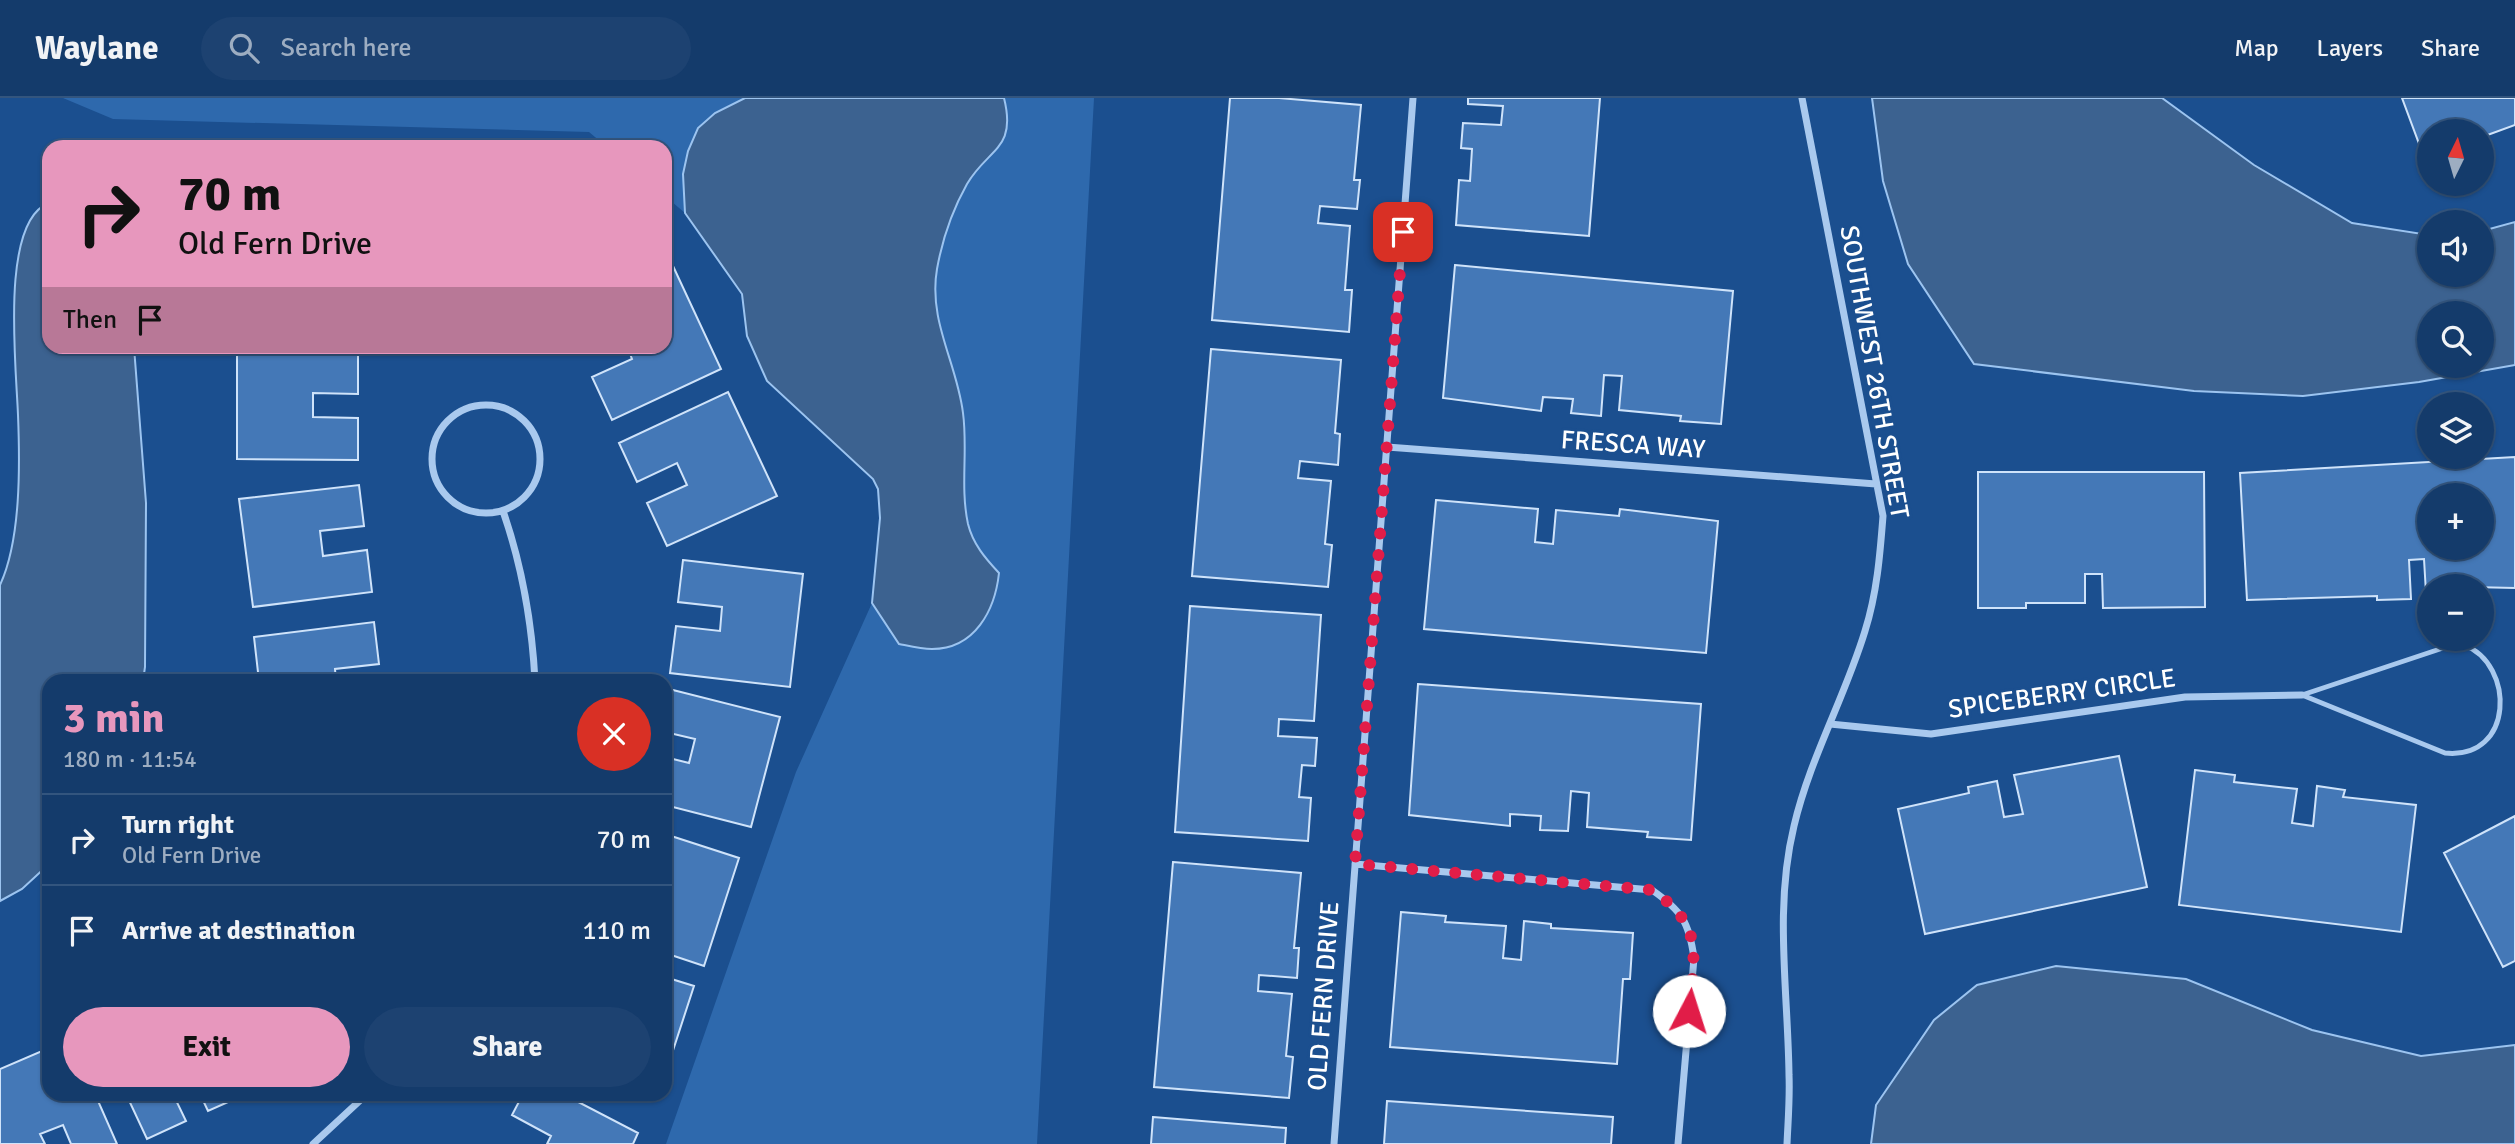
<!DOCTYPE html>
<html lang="en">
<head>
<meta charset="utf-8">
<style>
	body { margin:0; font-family:Signika,sans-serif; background:#1d4271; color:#f1f3f6; height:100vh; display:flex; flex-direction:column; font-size:26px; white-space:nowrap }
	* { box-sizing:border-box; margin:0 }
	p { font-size:23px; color:#9dadc1 }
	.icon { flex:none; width:38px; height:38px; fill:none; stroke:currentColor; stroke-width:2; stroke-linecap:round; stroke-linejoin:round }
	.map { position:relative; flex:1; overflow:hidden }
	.side { position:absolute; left:42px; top:576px; width:630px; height:427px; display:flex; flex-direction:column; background:#143b6b; border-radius:21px; box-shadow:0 2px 5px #0004,0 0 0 2px #33557e }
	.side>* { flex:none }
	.banner { position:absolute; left:42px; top:42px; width:630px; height:214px; border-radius:21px; box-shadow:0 2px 5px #0004,0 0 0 2px #33557e; background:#e797bd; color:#111; overflow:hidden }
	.needle { width:46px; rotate:5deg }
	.controls { position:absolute; left:2417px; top:21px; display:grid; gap:14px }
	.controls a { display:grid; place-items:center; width:77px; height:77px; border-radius:50%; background:#143b6b; box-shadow:0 2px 5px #0004,0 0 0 2px #33557e; font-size:35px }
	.pin { position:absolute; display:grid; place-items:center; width:60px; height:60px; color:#fff; margin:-30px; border-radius:14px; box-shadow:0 4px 10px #0006 }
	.me { position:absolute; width:77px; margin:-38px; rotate:5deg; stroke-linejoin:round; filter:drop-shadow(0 0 5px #0008) }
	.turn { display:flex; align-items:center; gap:24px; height:147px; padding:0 21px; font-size:32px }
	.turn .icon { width:91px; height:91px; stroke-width:2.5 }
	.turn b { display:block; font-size:49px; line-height:60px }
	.then { display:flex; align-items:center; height:66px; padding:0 21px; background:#0003; gap:14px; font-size:26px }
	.round { display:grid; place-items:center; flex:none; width:74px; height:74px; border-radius:37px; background:#1d4271 }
	.headline { display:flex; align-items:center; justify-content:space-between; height:119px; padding:0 21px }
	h1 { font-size:42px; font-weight:700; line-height:52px; color:#e797bd }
	.primary-button { display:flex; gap:14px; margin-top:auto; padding:14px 21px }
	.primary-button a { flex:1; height:80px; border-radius:42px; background:#e797bd; color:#111; font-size:28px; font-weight:700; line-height:80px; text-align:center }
	.primary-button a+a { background:#1d4271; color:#f1f3f6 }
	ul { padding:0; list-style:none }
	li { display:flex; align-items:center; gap:21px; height:91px; padding:0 21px; border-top:2px solid #33557e }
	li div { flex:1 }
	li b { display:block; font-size:26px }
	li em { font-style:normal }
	header { display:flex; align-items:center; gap:42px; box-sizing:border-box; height:98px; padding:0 35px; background:#143b6b; border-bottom:2px solid #33557e }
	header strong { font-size:33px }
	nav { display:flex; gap:38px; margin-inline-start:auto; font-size:24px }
	.search { width:490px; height:63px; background:#1d4271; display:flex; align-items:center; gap:18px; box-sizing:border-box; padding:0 24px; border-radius:38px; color:#9dadc1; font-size:26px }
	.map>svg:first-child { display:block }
	.green { fill:#2e69ad }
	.water { fill:#3c6290; stroke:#9cc4f0; stroke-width:2; fill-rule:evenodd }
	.building { fill:#4478b7; stroke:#cfe3fa; stroke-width:2; fill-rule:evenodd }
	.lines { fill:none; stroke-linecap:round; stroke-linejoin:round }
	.lane { stroke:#a9c9ee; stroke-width:5 }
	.street { stroke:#a9c9ee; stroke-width:7 }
	.route { stroke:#e11d48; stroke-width:12; stroke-dasharray:0 21.6 }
	.labels { text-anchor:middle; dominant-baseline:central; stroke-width:6; stroke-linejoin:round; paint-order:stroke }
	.street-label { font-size:26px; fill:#fff; stroke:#1b4f8f }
</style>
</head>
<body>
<header>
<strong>Waylane</strong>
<div class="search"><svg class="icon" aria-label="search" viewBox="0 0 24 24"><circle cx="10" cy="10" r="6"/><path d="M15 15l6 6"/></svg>Search here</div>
<nav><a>Map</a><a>Layers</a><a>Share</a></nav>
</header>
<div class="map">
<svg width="2515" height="1046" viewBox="0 0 2515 1046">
	<rect width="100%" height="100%" fill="#1b4f8f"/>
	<path class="green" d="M63 0H1094L1037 1046H666L796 674 872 505 880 420 878 391 873 381 767 283 747 238 742 196 685 115 665 98V49H607L589 34 113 21Z"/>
	<path class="water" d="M745 0H1004C1017 52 988 50 967 86 953 111 942 143 937 171 928 223 957 265 963 315 968 352 960 389 968 426 973 446 985 460 999 475 995 512 975 551 932 551 921 551 909 548 899 546L872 505 880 420 878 391 873 381 767 283 747 238 742 196 685 115 683 76 688 53 698 30 715 15Z
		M1872 0H2162L2254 67 2352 125 2429 137V177H2482V133L2515 124V267L2419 284 2303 298 2194 293 1974 266 1908 166 1883 83ZM2429 215H2482V268H2429Z
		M49 105V248L134 249 146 405 145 569 143 583H49V766L22 791 0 803V487C21 442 20 367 18 317 16 265 0 123 49 105Z
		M2056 868 2186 881 2312 932 2421 958 2515 947V1046H1871L1876 1007 1934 922 1977 887Z"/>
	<path class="building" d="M1230 0H1279L1361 7 1354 82H1360L1357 111 1320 108 1318 125 1350 128 1345 192H1352L1349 234 1212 222Z
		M1468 0H1600L1589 138 1456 127 1459 82 1470 83 1472 51 1461 50 1463 25 1501 27 1503 8 1468 6Z
		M2402 0H2515V27L2482 39V33H2429V58L2424 59Z
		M1455 167 1733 193 1721 326 1680 323 1681 318 1619 312 1622 278 1604 277 1601 318 1571 315 1573 301 1543 299 1541 313 1443 300Z
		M673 168 721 271 612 322 592 279 632 261 627 248H665V171Z
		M1211 251 1341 262 1335 335 1340 336 1338 367 1300 363 1298 380 1331 383 1325 446 1332 447 1328 489 1192 478Z
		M358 253V296L313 295V319L358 320V362L237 361V254Z
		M728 294 777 398 667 448 647 405 687 387 677 365 637 384 619 345Z
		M2515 359V490L2429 488V494L2426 495 2424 461 2409 462 2411 501 2377 502V498L2247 502 2240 375ZM2429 397H2482V450H2429Z
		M1978 374H2204L2205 509 2103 510 2102 476H2085V505H2026V510H1978Z
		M359 387 364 428 320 433 323 458 367 452 372 494 253 509 239 401Z
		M1436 402 1538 411 1535 444 1553 446 1556 412 1619 418 1620 411 1718 423 1706 555 1424 531Z
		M683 462 803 476 790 589 670 575 676 528 720 533 722 509 678 504Z
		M1190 508 1321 517 1314 623 1279 621 1278 638 1317 640 1315 668 1302 667 1299 699 1311 700 1308 743 1175 734Z
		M374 524 379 566 335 571 336 583H259L254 539Z
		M1418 586 1701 606 1691 742 1647 739 1648 734 1587 729 1589 695 1571 693 1568 733 1540 732 1541 718 1510 716V728L1409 717Z
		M665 590 780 619 751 729 665 707V659L689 665 695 641 665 634Z
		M2119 658 2147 789 1925 836 1898 711 1969 695 1968 689 1997 683 2004 719 2023 716 2014 677Z
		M2195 672 2235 677 2234 684 2297 691 2292 725 2313 728 2317 688 2345 692 2343 699 2416 707 2401 834 2179 807Z
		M2515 718V863L2503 869 2444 755Z
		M665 736 739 760 704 868 665 855Z
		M1173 764 1301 775 1294 850H1299L1297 880 1259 877 1258 893 1292 896 1286 958 1293 959 1289 1000 1154 989Z
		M1401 814 1446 818 1445 824 1506 828 1503 860 1521 862 1524 823 1551 826V830L1633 835 1630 881H1623L1617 966 1390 949Z
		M665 879 694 888 665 977Z
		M49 950V996H95L117 1046H71L63 1027 40 1036 45 1046H0V971Z
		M126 996H173L186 1023 147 1041Z
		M200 996H246L208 1013Z
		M523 996H563L638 1035 633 1046H547L551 1038 512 1017Z
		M1387 1003 1613 1019 1611 1046H1384Z
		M1153 1019 1286 1030 1285 1046H1151Z"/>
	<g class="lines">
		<path class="lane" d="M2464 547C2515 566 2515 662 2445 655L2302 597 2446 549Z"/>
		<path class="street" d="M432 361a54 54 0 1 1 108 0a54 54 0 1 1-108 0Z
			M1387 349 1876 386
			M503 413C522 468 532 525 535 583
			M1830 626 1931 636 2185 599 2302 597
			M1355 766 1652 792C1682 813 1689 824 1694 860L1678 1046
			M313 1046 367 996
			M1334 1046 1413 0
			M1787 1046C1788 1023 1790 1000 1789 977 1788 893 1774 810 1794 728 1810 660 1845 599 1865 533 1877 495 1880 457 1883 418L1802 0"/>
	</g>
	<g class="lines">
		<path class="route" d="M1403 134 1355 766 1652 792C1705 829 1694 855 1689 913"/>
	</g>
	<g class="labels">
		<g class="street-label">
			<text transform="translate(1874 274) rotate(80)">SOUTHWEST 26TH STREET</text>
			<text transform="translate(1633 347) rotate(4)">FRESCA WAY</text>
			<text transform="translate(2062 596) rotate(-8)">SPICEBERRY CIRCLE</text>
			<text transform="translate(1324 898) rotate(-86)">OLD FERN DRIVE</text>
		</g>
	</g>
</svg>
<div class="controls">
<a><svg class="needle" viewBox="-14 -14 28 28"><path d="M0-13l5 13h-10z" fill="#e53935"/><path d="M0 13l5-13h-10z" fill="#9dadc1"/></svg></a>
<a><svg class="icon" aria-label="sound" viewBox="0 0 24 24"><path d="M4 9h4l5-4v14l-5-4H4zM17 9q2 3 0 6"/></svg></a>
<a><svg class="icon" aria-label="search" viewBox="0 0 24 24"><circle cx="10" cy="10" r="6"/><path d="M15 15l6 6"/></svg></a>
<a><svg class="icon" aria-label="layers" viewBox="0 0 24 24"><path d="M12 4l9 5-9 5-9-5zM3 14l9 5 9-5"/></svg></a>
<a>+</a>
<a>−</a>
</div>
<div class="pin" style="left:1403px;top:134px;background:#d93025"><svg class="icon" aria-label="arrive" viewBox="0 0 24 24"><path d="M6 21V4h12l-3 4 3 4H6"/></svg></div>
<svg class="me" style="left:1689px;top:913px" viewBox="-20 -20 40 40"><circle r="19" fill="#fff"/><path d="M0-13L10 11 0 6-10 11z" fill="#e11d48"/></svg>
<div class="banner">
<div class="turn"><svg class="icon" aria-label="right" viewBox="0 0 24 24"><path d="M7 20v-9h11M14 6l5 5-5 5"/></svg><div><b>70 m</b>Old Fern Drive</div></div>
<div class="then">Then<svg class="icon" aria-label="arrive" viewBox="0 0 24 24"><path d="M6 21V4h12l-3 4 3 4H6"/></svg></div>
</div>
<section class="side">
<div class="headline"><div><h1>3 min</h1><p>180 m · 11:54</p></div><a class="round" style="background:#d93025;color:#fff"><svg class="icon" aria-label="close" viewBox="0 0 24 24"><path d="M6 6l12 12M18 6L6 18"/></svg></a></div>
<ul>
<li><svg class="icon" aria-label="right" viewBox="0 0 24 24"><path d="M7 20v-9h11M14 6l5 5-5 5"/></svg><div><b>Turn right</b><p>Old Fern Drive</p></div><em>70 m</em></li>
<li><svg class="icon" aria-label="arrive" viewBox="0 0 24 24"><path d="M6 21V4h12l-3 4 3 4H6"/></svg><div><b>Arrive at destination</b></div><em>110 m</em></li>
</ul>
<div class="primary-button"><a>Exit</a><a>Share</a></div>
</section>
</div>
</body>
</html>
